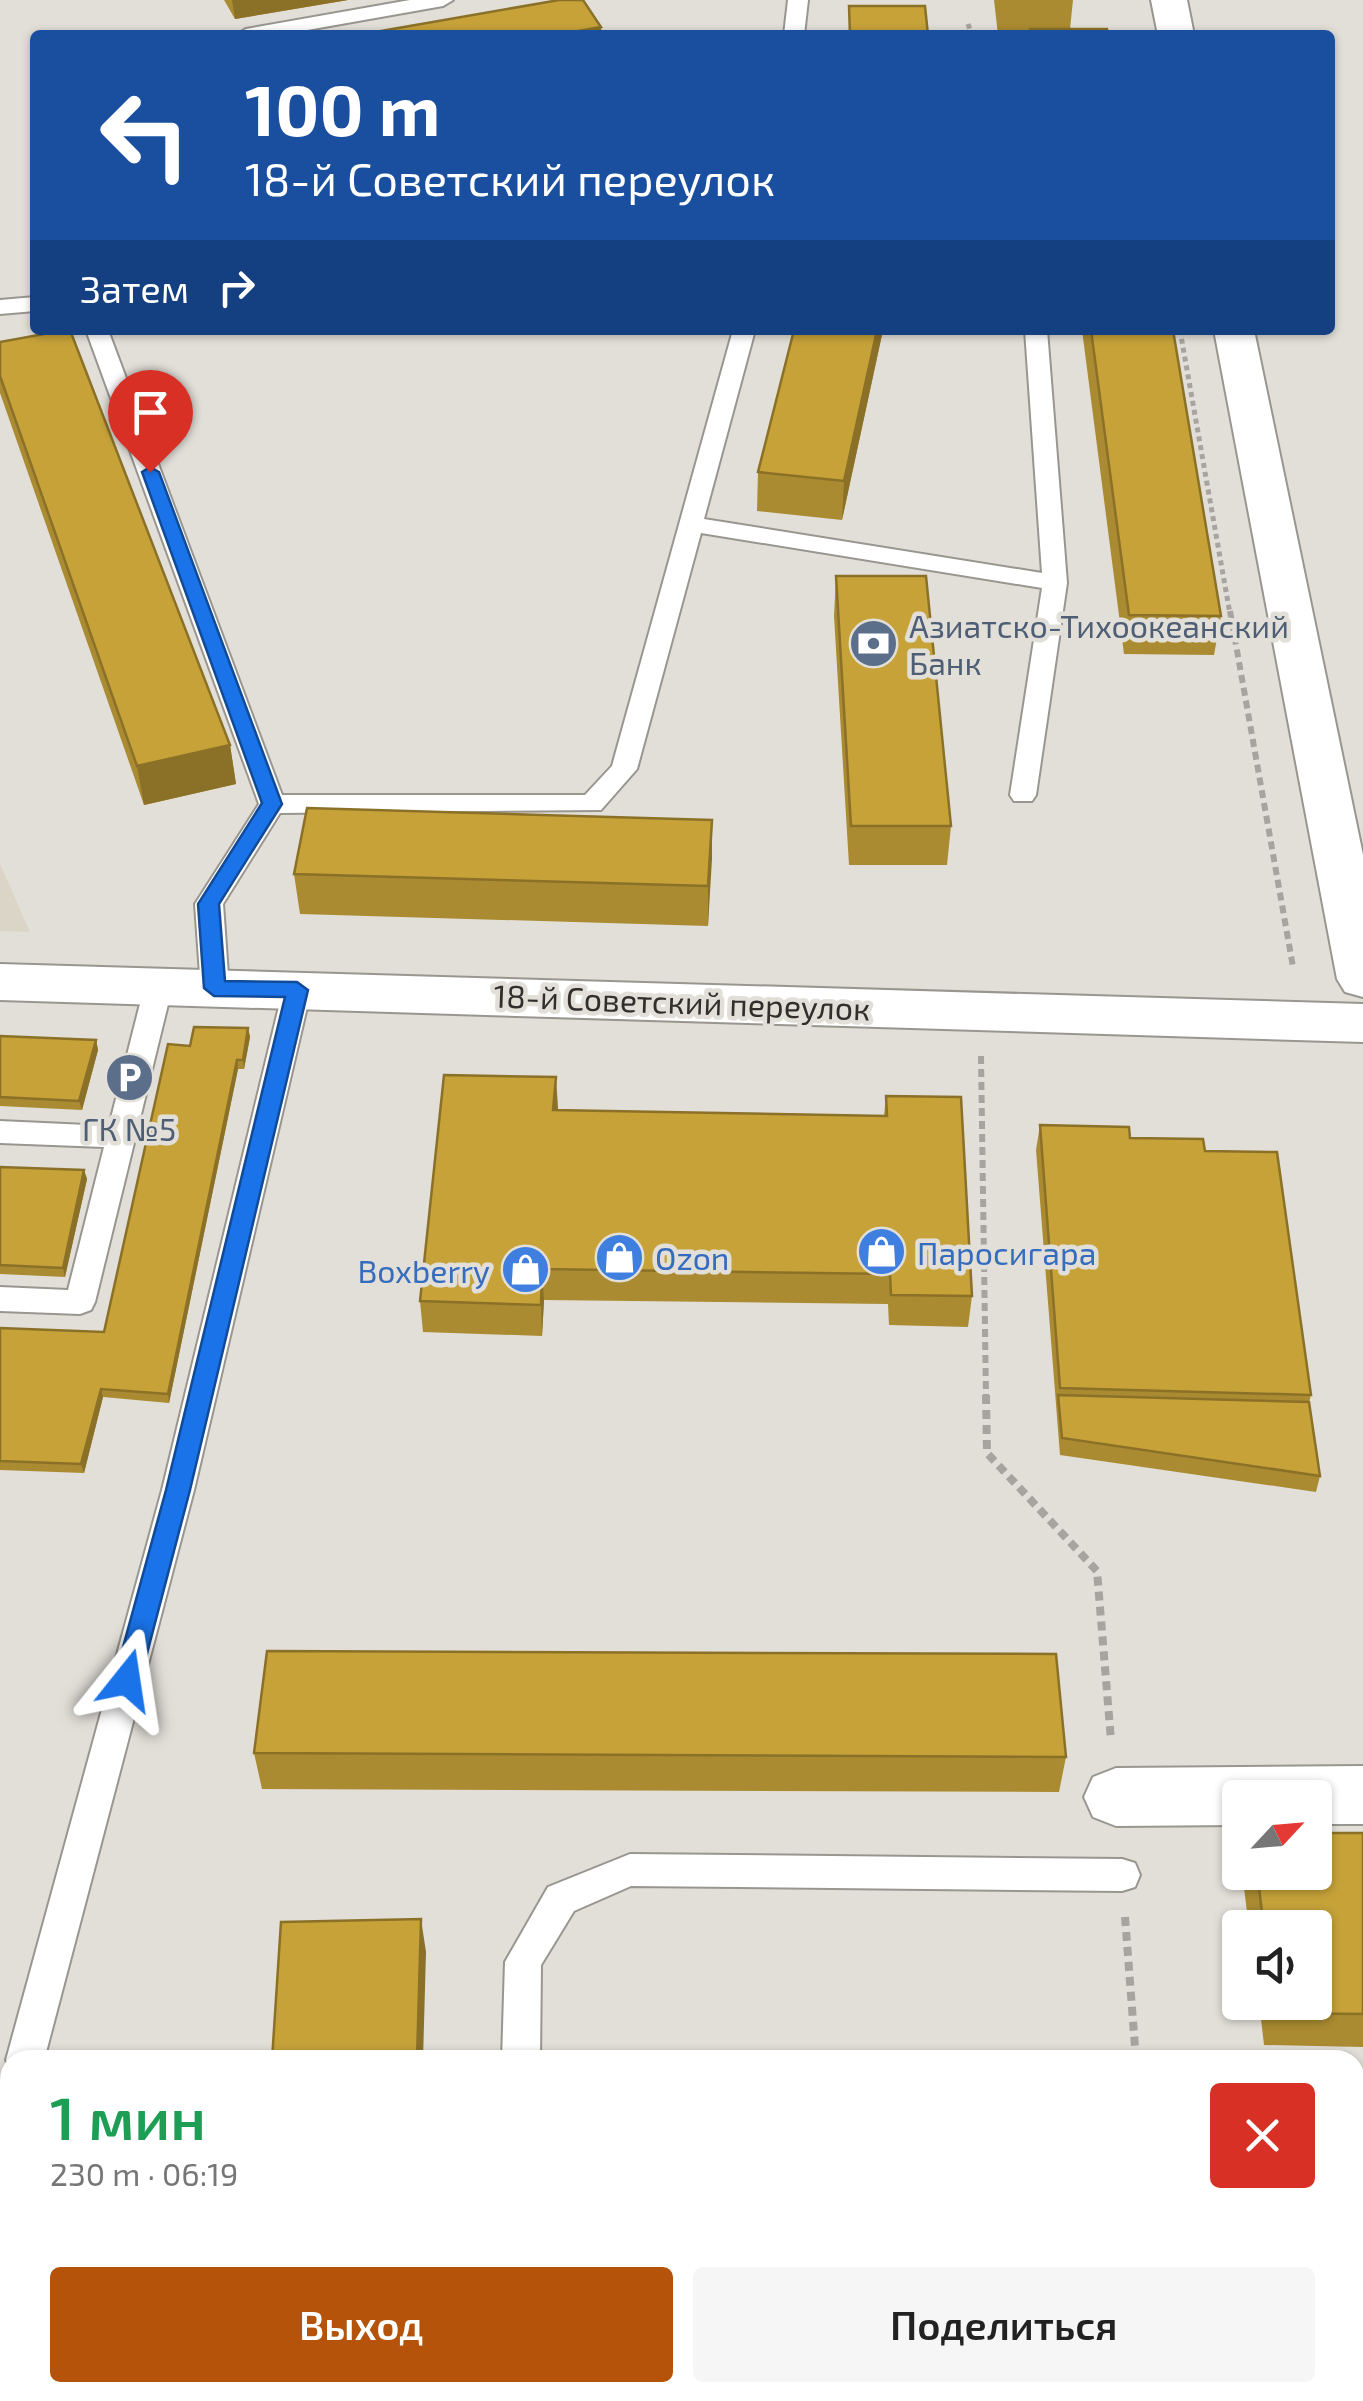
<!DOCTYPE html>
<html lang="ru">
<head>
<meta charset="utf-8">
<style>
	body { margin:0; font-family:"Exo 2",sans-serif; background:#f6f6f6; color:#222; height:100vh; display:flex; flex-direction:column; font-size:38px; white-space:nowrap }
	* { box-sizing:border-box; margin:0 }
	p { font-size:32px; color:#767676 }
	.icon { flex:none; width:55px; height:55px; fill:none; stroke:currentColor; stroke-width:2; stroke-linecap:round; stroke-linejoin:round }
	.map { position:relative; flex:1; overflow:hidden }
	.drawer { position:absolute; left:0px; top:2050px; width:1365px; height:352px; display:flex; flex-direction:column; background:#fff; border-radius:30px 30px 0 0; box-shadow:0 2px 8px #0004 }
	.drawer>* { flex:none }
	.hud { position:absolute; left:30px; top:30px; width:1305px; height:305px; border-radius:10px; box-shadow:0 2px 8px #0004; background:#1a4fa0; color:#fff; overflow:hidden }
	.needle { width:65px; rotate:64deg }
	.buttons { position:absolute; left:1222px; top:1780px; display:grid; gap:20px }
	.buttons a { display:grid; place-items:center; width:110px; height:110px; border-radius:10px; background:#fff; box-shadow:0 2px 8px #0004; font-size:50px }
	.pin { position:absolute; display:grid; place-items:center; width:85px; height:85px; color:#fff; margin:-102px -42px; border-radius:50% 50% 50% 0; rotate:-45deg; box-shadow:0 0 10px #0007 }
	.pin .icon { rotate:45deg }
	.me { position:absolute; width:110px; margin:-55px; rotate:15deg; stroke-linejoin:round; filter:drop-shadow(0 0 8px #0008) }
	.turn { display:flex; align-items:center; gap:35px; height:210px; padding:0 50px; font-size:45px }
	.turn .icon { width:130px; height:130px; stroke-width:2.5 }
	.turn b { display:block; font-size:70px; line-height:85px }
	.then { display:flex; align-items:center; height:95px; padding:0 50px; background:#0003; gap:20px; font-size:38px }
	.round { display:grid; place-items:center; flex:none; width:105px; height:105px; border-radius:10px; background:#f6f6f6 }
	.summary { display:flex; align-items:center; justify-content:space-between; height:170px; padding:0 50px }
	h1 { font-size:60px; font-weight:600; line-height:75px; color:#1e9e55 }
	.primary-button { display:flex; gap:20px; margin-top:auto; padding:20px 50px }
	.primary-button a { flex:1; height:115px; border-radius:10px; background:#b45309; color:#fff; font-size:40px; font-weight:600; line-height:115px; text-align:center }
	.primary-button a+a { background:#f6f6f6; color:#222 }
	.map>svg:first-child { display:block }
	.built { fill:#dad5c6 }
	.lines { fill:none; stroke-linecap:round; stroke-linejoin:round }
	.lane-casing { stroke:#999690; stroke-width:4 }
	.street-casing { stroke:#999690; stroke-width:4 }
	.secondary-casing { stroke:#999690; stroke-width:4 }
	.path-far2 { stroke:#a7a49f; stroke-width:5; stroke-dasharray:5 4; stroke-linecap:butt }
	.path-far1 { stroke:#a7a49f; stroke-width:6; stroke-dasharray:8 5; stroke-linecap:butt }
	.path { stroke:#a7a49f; stroke-width:8; stroke-dasharray:9 6; stroke-linecap:butt }
	.lane { fill:#fff; fill-rule:evenodd }
	.street { fill:#fff; fill-rule:evenodd }
	.secondary { fill:#fff; fill-rule:evenodd }
	.wall { fill:#aa8b31 }
	.shaded-wall { fill:#8b7128 }
	.building { fill:#c6a239; stroke:#8b7128; stroke-width:2.5 }
	.route { fill:#1a73e8; stroke:#114b97; stroke-width:2.5 }
	.labels { text-anchor:middle; dominant-baseline:central; stroke-width:9; stroke-linejoin:round; paint-order:stroke }
	.service-label { font-size:32px; fill:#4e5e75; stroke:#e2dfd8; text-anchor:start }
	.street-label { font-size:32px; fill:#302f2c; stroke:#e2dfd8 }
	.shop-label { font-size:32px; fill:#366cbe; stroke:#e2dfd8; text-anchor:start }
</style>
</head>
<body>
<div class="map">
<svg width="1363" height="2401" viewBox="0 0 1363 2401">
	<rect width="100%" height="100%" fill="#e2dfd8"/>
	<path class="built" d="M0 864 30 932 0 931Z"/>
	<g class="lines">
		<defs>
			<path id="lane" d="M410 0H453L443 6 279 35H236L246 29Z
				M788 0H808L804 35H784Z
				M35 297V311L0 314V300Z
				M86 330H108L282 795H585L612 766 733 330H755L704 519 1042 573 1025 330H1047L1067 583 1036 795 1032 801H1014L1010 795 1042 588 701 533 637 769 601 810 280 813 223 904 229 989 225 996H205L201 989 195 904 259 804Z
				M158 978 168 981 172 988 95 1302 91 1310 80 1314 0 1311V1287L68 1290 104 1147 0 1143V1121L109 1126 144 988 148 981Z
				M297 980 307 983 311 990 194 1490 44 2060H10V2069L6 2060 162 1490 283 990 287 983Z
				M630 1854 1122 1859 1135 1863 1140 1875 1135 1887 1122 1891 631 1886 574 1911 541 1965 540 2060H502L505 1962 548 1887Z
				M10 2099V2169L0 2173V2103Z
				M494 2392H534L533 2401H493Z"/>
			<path id="street" d="M1151 0H1187L1194 35H1158Z
				M1214 330H1254L1363 855V997L1345 992 1337 979Z
				M1363 1766V1824H1315V1798H1240V1825L1116 1826 1093 1817 1084 1797 1093 1777 1116 1768Z
				M1363 2070V2136L1355 2137V2071Z
				M798 2392H872V2401H798Z"/>
			<path id="secondary" d="M0 964 1363 1004V1042L0 1000Z"/>
		</defs>
		<use href="#lane" class="lane-casing"/>
		<use href="#street" class="street-casing"/>
		<use href="#secondary" class="secondary-casing"/>
		<path class="path-far2" d="M968 24 972 35
			M1180 330 1230 614"/>
		<path class="path-far1" d="M1230 611 1293 967
			M981 1056 986 1398"/>
		<path class="path" d="M986 1395 987 1453 1097 1571 1111 1740
			M1125 1917 1136 2060
			M1349 2392 1352 2401"/>
		<use href="#lane" class="lane"/>
		<use href="#street" class="street"/>
		<use href="#secondary" class="secondary"/>
	</g>
	<path class="wall" d="M224 0H348L235 19Z
		M994 0H1073L1070 29 1108 35H998Z
		M794 330H883L842 520 757 511 758 472Z
		M1082 330H1173L1221 616 1214 655 1124 654Z
		M0 342 230 745 236 784 144 805 0 393Z
		M836 576 951 826 947 865H849L834 616Z
		M712 820 708 926 300 914 294 874Z
		M248 1028 250 1037 244 1069H238L169 1403 103 1397 84 1473 0 1470V1328L104 1332Z
		M0 1036 96 1040 98 1050 82 1110 0 1106Z
		M886 1096 972 1296 968 1327 889 1325 888 1304 544 1300 542 1336 423 1332 420 1301 557 1110 884 1116Z
		M1040 1125 1130 1138 1205 1151 1311 1395 1309 1402 1320 1476 1316 1492 1060 1455 1036 1150Z
		M0 1167 84 1170 87 1179 65 1277 0 1274Z
		M254 1753 1066 1757 1059 1792 262 1789Z
		M1363 1833V2047L1264 2045 1259 2002H1315V1928H1249L1242 1872H1315Z
		M863 2392H1082L1079 2401H864Z
		M1162 2392H1296L1297 2401H1162Z"/>
	<path class="shaded-wall" d="M232 0H348L235 19Z
		M601 27 602 35H556Z
		M877 330H883L842 520 844 481Z
		M230 745 236 784 144 805 137 766Z
		M712 820V859L708 926V886Z
		M248 1028 250 1037 244 1069 243 1060Z
		M96 1040 98 1050 82 1110 79 1101Z
		M237 1060 238 1069 169 1403 168 1394Z
		M556 1077 558 1108 555 1141 553 1110Z
		M84 1170 87 1179 65 1277 63 1268Z
		M542 1269 544 1300 542 1336 541 1305Z
		M101 1389 103 1397 84 1473 81 1464Z
		M421 1919 426 1952 423 2060H417Z
		M406 2392H412V2401H406Z"/>
	<path class="building" d="M559 0H583L601 27 556 35H358Z
		M849 6H925L928 35H850Z
		M1030 29H1107L1108 35H1031Z
		M66 330H70L230 745 137 766 0 376V342Z
		M794 330H877L844 481 758 472Z
		M1091 330H1173L1221 616 1129 615Z
		M836 576H926L951 826H851Z
		M307 808 712 820 708 886 294 874Z
		M194 1027 248 1028 243 1060H237L168 1394 101 1389 81 1464 0 1461V1328L104 1332 168 1044 190 1046Z
		M0 1036 96 1040 79 1101 0 1097Z
		M444 1075 556 1077 553 1110 887 1116 886 1096 961 1097 972 1296 891 1295 890 1274 542 1269 541 1305 420 1301Z
		M1040 1125 1129 1127 1130 1138 1203 1139 1205 1151 1277 1152 1311 1395 1060 1388Z
		M0 1167 84 1170 63 1268 0 1265Z
		M1058 1395 1309 1402 1320 1476 1062 1438Z
		M267 1651 1056 1654 1066 1757 254 1753Z
		M1315 1833H1363V2014L1275 2013 1274 2002H1315V1928H1264L1257 1872H1315Z
		M421 1919 417 2060H272L281 1922Z
		M250 2392H406V2401H250Z
		M1174 2392H1296L1297 2401H1174Z"/>
	<path class="route" d="M150 467 159 472 282 804 219 904 225 981 297 982 308 990 190 1490 140 1680 136 1688 127 1691 118 1688 114 1680 166 1490 285 997 214 996 204 988 198 904 262 803 142 472Z"/>
	<defs>
		<symbol id="bank-disc" viewBox="-11 -11 22 22"><circle r="9.5" fill="#5c6f8a" stroke="#e2dfd8"/><path d="M-6-4H6V4H-6ZM0-2.3a2.3 2.3 0 1 0 0 4.6a2.3 2.3 0 1 0 0-4.6Z" fill="#fff"/></symbol>
		<symbol id="parking-disc" viewBox="-11 -11 22 22"><circle r="9.5" fill="#5c6f8a" stroke="#e2dfd8"/><path d="M-3.5-5.5H1a3.5 3.5 0 0 1 0 7H-1V5.5H-3.5ZM-1-3.4V-.6H.8a1.4 1.4 0 0 0 0-2.8Z" fill="#fff"/></symbol>
		<symbol id="shop-disc" viewBox="-11 -11 22 22"><circle r="9.5" fill="#3f7fe0" stroke="#e2dfd8"/><path d="M-5-2.5h2.3a2.7 3.5 0 0 1 5.4 0H5L5.5 6h-11ZM-1.5-2.5h3a1.5 2.3 0 0 0-3 0Z" fill="#fff"/></symbol>
	</defs>
	<g fill-rule="evenodd">
		<use href="#bank-disc" x="846" y="616" width="55" height="55"/>
		<use href="#parking-disc" x="102" y="1050" width="55" height="55"/>
		<use href="#shop-disc" x="854" y="1224" width="55" height="55"/>
		<use href="#shop-disc" x="592" y="1230" width="55" height="55"/>
		<use href="#shop-disc" x="498" y="1242" width="55" height="55"/>
	</g>
	<g class="labels">
		<g class="service-label">
			<text x="909" y="625">Азиатско-Тихоокеанский<tspan x="909" dy="37">Банк</tspan></text>
			<text x="129" y="1128" text-anchor="middle">ГК №5</text>
		</g>
		<g class="street-label">
			<text transform="translate(682 1001) rotate(2)">18-й Советский переулок</text>
		</g>
		<g class="shop-label">
			<text x="917" y="1252">Паросигара</text>
			<text x="655" y="1257">Ozon</text>
			<text x="490" y="1270" text-anchor="end">Boxberry</text>
		</g>
	</g>
</svg>
<div class="buttons">
<a><svg class="needle" viewBox="-14 -14 28 28"><path d="M0-13l5 13h-10z" fill="#e53935"/><path d="M0 13l5-13h-10z" fill="#767676"/></svg></a>
<a><svg class="icon" aria-label="sound" viewBox="0 0 24 24"><path d="M4 9h4l5-4v14l-5-4H4zM17 9q2 3 0 6"/></svg></a>
</div>
<div class="pin" style="left:150px;top:472px;background:#d93025"><svg class="icon" aria-label="arrive" viewBox="0 0 24 24"><path d="M6 21V4h12l-3 4 3 4H6"/></svg></div>
<svg class="me" style="left:127px;top:1680px" viewBox="-20 -20 40 40"><path d="M0-17L14 15 0 8-14 15z" fill="#1a73e8" stroke="#fff" stroke-width="4"/></svg>
<div class="hud">
<div class="turn"><svg class="icon" aria-label="left" viewBox="0 0 24 24"><path d="M17 20v-9H6M10 6l-5 5 5 5"/></svg><div><b>100 m</b>18-й Советский переулок</div></div>
<div class="then">Затем<svg class="icon" aria-label="right" viewBox="0 0 24 24"><path d="M7 20v-9h11M14 6l5 5-5 5"/></svg></div>
</div>
<section class="drawer">
<div class="summary"><div><h1>1 мин</h1><p>230 m · 06:19</p></div><a class="round" style="background:#d93025;color:#fff"><svg class="icon" aria-label="close" viewBox="0 0 24 24"><path d="M6 6l12 12M18 6L6 18"/></svg></a></div>
<div class="primary-button"><a>Выход</a><a>Поделиться</a></div>
</section>
</div>
</body>
</html>
